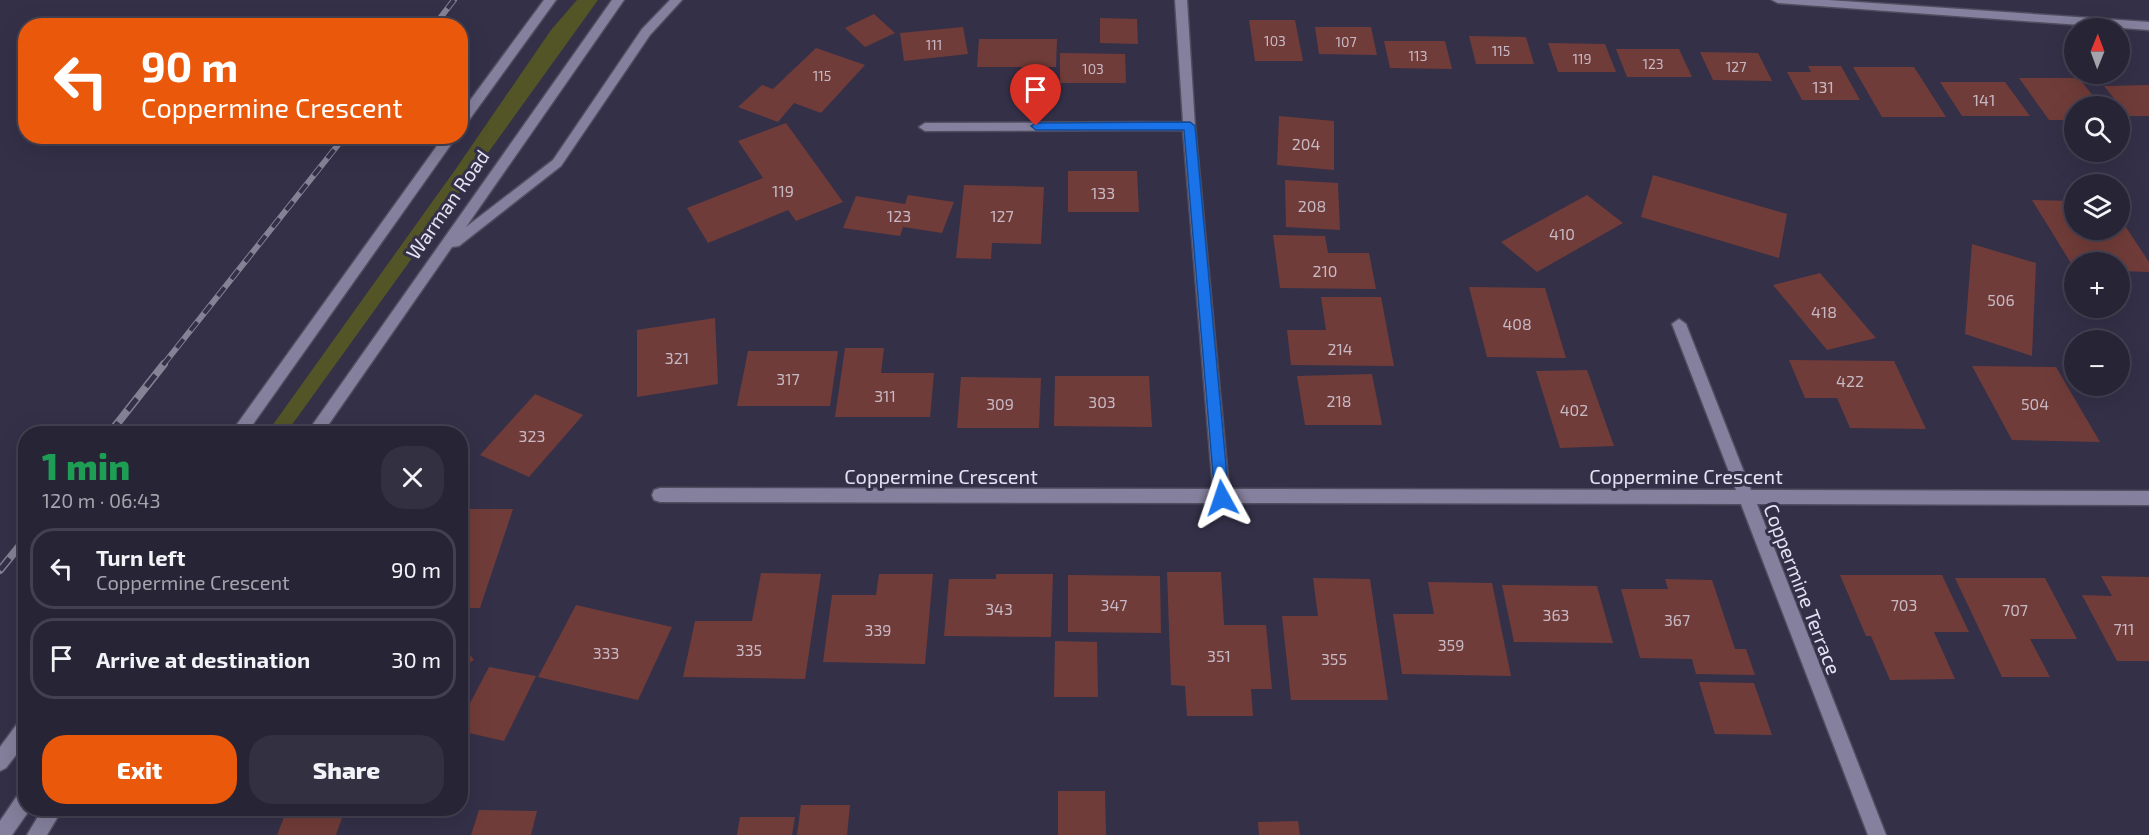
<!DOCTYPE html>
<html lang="en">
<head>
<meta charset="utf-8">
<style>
	body { margin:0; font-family:"Exo 2",sans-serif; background:#333042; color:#f1f3f6; height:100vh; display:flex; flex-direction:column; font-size:22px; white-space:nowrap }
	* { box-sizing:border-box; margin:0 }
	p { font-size:20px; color:#a4a4ad }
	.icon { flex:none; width:33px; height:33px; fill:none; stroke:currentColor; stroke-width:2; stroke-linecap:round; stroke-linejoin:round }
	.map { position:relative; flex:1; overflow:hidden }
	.panel { position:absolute; left:18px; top:426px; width:450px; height:390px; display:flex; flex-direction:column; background:#272436; border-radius:24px; box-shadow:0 6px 24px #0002,0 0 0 2px #434151 }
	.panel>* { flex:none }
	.hud { position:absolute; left:18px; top:18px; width:450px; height:126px; border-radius:24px; box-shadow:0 6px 24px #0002,0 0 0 2px #434151; background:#ea580c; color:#fff; overflow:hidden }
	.needle { width:39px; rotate:1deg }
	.controls { position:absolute; left:2064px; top:18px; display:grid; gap:12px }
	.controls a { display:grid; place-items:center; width:66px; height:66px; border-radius:50%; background:#272436; box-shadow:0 6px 24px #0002,0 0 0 2px #434151; font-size:30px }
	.pin { position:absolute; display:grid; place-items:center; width:51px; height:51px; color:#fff; margin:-62px -26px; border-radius:50% 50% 50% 0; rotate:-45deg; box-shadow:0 0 6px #0007 }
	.pin .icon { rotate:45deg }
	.me { position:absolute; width:66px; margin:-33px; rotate:355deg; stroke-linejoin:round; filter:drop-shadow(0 0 4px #0008) }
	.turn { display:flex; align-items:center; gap:21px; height:126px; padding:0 24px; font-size:27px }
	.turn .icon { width:78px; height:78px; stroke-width:2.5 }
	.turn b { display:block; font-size:42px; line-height:51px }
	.round { display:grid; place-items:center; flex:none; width:63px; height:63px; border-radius:24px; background:#333042 }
	.head { display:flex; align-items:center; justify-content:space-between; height:102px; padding:0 24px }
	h1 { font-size:36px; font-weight:800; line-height:45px; color:#1e9e55 }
	.primary-button { display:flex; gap:12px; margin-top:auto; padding:12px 24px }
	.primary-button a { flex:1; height:69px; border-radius:24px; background:#ea580c; color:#fff; font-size:24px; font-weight:800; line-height:69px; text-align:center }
	.primary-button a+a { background:#333042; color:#f1f3f6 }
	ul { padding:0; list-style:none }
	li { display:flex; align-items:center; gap:18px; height:81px; margin:0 12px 9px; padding:0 12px; border:3px solid #434151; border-radius:24px }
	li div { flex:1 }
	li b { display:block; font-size:22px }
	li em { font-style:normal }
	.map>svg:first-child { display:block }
	.green { fill:#535527 }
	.building { fill:#703c39 }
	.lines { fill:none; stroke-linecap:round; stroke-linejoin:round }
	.street-casing { stroke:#504d61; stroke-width:3 }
	.secondary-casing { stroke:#504d61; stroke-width:3 }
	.street { fill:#84809d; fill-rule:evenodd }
	.secondary { fill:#84809d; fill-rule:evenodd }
	.rail-far1-casing { stroke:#858296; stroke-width:6 }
	.rail-casing { stroke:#858296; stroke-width:8 }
	.rail-far1 { stroke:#343048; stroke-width:4; stroke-dasharray:11; stroke-linecap:butt }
	.rail { stroke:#343048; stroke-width:5; stroke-dasharray:15; stroke-linecap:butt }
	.route { fill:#1a73e8; stroke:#114b97; stroke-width:1.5 }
	.labels { text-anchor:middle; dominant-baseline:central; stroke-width:6; stroke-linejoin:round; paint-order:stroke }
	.far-number-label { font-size:14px; fill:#c7b8c4 }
	.number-label { font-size:16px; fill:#c7b8c4 }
	.street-label { font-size:20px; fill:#e4e2f2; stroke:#343048 }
</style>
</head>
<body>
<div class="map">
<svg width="2149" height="835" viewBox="0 0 2149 835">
	<rect width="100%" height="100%" fill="#343048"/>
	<path class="green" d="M577 0H598L286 433H267L455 170 551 30Z"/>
	<path class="building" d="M874 14 895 33 865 47 845 28Z
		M1100 18 1137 19 1138 44 1100 43Z
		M1249 20H1295L1303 61H1255Z
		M963 27 968 54 904 61 900 33Z
		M1315 27H1371L1377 55 1319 54Z
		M1469 36 1526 37 1534 64H1476Z
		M979 39H1057L1056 67H977Z
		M1384 41H1445L1452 69 1390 68Z
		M1548 43 1605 44 1616 72H1558Z
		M816 48 865 65 821 113 794 103 778 122 738 107 762 85 773 89Z
		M1616 49H1679L1692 77H1627Z
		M1700 52 1758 53 1772 81 1713 80Z
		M1060 53 1125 54 1126 83H1060Z
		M1808 66H1841L1860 100H1802L1787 72H1811Z
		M1853 67H1914L1946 117H1882Z
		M2019 78H2079L2101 106H2074V120H2049Z
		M1940 82H2005L2030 116H1962Z
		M2149 85V116H2128L2104 86Z
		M1279 116 1334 121V170L1277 165Z
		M786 123 843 202 796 221 788 210 708 243 687 208 763 178 738 141Z
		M1068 171H1137L1139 212H1068Z
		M1653 175 1787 214 1779 258 1641 217Z
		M1285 180 1338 183 1340 230 1286 227Z
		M964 185 1044 187 1041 244 992 243 991 259 956 258Z
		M908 195 954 202 942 233 903 227 900 236 843 228 856 196 905 204Z
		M1587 195 1623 223 1537 272 1501 242Z
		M2032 200 2074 201V230H2120V218L2149 262V272L2120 271V262H2074V268Z
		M1273 235 1325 236 1328 253H1369L1376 289 1280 288Z
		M1972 244 2036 263 2032 356 1965 334Z
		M1820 273 1876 338 1827 350 1773 285Z
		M1469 287 1545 288 1566 358 1487 357Z
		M1321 297H1381L1394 366 1291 365 1287 330H1326Z
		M715 318 718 384 637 397V330Z
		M845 348H884L881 373H934L930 417H835Z
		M748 351H838L830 406H737Z
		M1789 360 1894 361 1926 429 1850 428 1837 398H1805Z
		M1972 366 2056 367 2100 442 2012 440Z
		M1587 370 1614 446 1560 448 1536 371Z
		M1372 374 1382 425H1305L1297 376Z
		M1055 376H1149L1152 427 1054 426Z
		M961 377 1041 378 1039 428H957Z
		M535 394 583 415 529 477 480 455Z
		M460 509H513L480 608H460Z
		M1167 572H1221L1224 625H1266L1272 689H1251L1253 716H1187L1185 686 1171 685Z
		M761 573 821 574 805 679 683 677 695 621H752Z
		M879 574H933L925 664 823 662 832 595H876Z
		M996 574H1053L1051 637 944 636 949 579H996Z
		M1068 575 1160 576 1161 633 1068 632Z
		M1840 575H1942L1969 632H1934L1955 679 1890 680 1871 636H1866Z
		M2101 576 2149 577V661H2117L2082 595 2112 596Z
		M1313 578 1370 579 1388 700H1291L1282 616H1318Z
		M1955 578H2045L2077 639H2030L2050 677H2002Z
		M1665 579 1712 580 1735 649H1746L1755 675 1696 674 1692 659 1640 658 1621 589H1668Z
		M1428 582 1492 583 1511 676 1402 674 1393 614H1434Z
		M1502 585 1597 586 1613 643 1514 642Z
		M576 605 672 627 638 700 538 677Z
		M1055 641 1097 642 1098 697H1054Z
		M460 642 474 660 460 669Z
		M489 667 536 676 504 741 460 731V722Z
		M1699 682 1754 683 1772 735 1715 734Z
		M1058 791H1105L1106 835H1058Z
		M801 805H850L847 835H797Z
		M479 810 537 811 531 835H471Z
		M286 812H344L336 835H277Z
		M740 817H795L792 835H737Z
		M1298 821 1300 835H1259L1258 822Z"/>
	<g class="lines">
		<defs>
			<path id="street" d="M1175 0H1187L1195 126 1229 489 1736 490 1672 324 1679 319 1686 324 1751 490 2149 491V505L1757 504 1886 835H1868L1741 504 1227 503 1222 505 1217 503 660 502 654 500 652 495 654 490 660 488 1213 489 1183 130 925 131 919 127 925 123 1183 122Z"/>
			<path id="secondary" d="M544 0H556L464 127 460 128V114Z
				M612 0H624L466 227 553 160 642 29 670 0H682L650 35 561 166 459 246 452 247 322 434H306Z
				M1772 0H1828L2149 22V30L1778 3Z
				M444 136H457L246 434H230Z
				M26 718V742L6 768 0 771V747L20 720Z
				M26 791V808H31L12 835H0V821L19 793Z
				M43 808H63L47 835H27Z"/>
		</defs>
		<use href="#street" class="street-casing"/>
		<use href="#secondary" class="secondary-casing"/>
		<use href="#street" class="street"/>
		<use href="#secondary" class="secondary"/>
		<defs>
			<path id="rail-far1" d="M434 26 454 0
				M163 365 345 136"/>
			<path id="rail" d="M109 434 164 364
				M0 570 26 538"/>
		</defs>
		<use href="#rail-far1" class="rail-far1-casing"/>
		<use href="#rail" class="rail-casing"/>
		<use href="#rail-far1" class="rail-far1"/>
		<use href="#rail" class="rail"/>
	</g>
	<path class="route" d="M1190 122 1195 126 1229 498 1227 502H1217L1215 498 1184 130H1036L1031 126 1036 123Z"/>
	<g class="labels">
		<g class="far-number-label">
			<text x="1275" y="40">103</text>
			<text x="1346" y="41">107</text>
			<text x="934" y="44">111</text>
			<text x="1501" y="50">115</text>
			<text x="1418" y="55">113</text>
			<text x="1582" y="58">119</text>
			<text x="1653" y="63">123</text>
			<text x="1736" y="66">127</text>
			<text x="1093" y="68">103</text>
			<text x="822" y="75">115</text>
		</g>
		<g class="number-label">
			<text x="1823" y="86">131</text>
			<text x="1984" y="99">141</text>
			<text x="1306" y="143">204</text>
			<text x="783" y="190">119</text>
			<text x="1103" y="192">133</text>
			<text x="1312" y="205">208</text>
			<text x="899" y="215">123</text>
			<text x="1002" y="215">127</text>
			<text x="1562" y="233">410</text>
			<text x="1325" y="270">210</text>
			<text x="2001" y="299">506</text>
			<text x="1824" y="311">418</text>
			<text x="1517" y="323">408</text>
			<text x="1340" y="348">214</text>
			<text x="677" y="357">321</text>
			<text x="788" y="378">317</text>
			<text x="1850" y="380">422</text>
			<text x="885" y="395">311</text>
			<text x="1339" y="400">218</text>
			<text x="1102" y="401">303</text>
			<text x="1000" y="403">309</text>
			<text x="2035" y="403">504</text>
			<text x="1574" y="409">402</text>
			<text x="532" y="435">323</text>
			<text x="1114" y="604">347</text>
			<text x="1904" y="604">703</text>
			<text x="999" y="608">343</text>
			<text x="2015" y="609">707</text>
			<text x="1556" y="614">363</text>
			<text x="1677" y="619">367</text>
			<text x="2124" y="628">711</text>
			<text x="878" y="629">339</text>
			<text x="1451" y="644">359</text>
			<text x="749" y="649">335</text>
			<text x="606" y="652">333</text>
			<text x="1219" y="655">351</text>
			<text x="1334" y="658">355</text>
		</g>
		<g class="street-label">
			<text transform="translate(447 204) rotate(-55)">Warman Road</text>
			<text x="941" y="476">Coppermine Crescent</text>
			<text x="1686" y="476">Coppermine Crescent</text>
			<text transform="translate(1803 589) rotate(69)">Coppermine Terrace</text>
		</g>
	</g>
</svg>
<div class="controls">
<a><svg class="needle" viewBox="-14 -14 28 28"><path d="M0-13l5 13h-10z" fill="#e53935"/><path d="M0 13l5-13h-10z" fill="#a4a4ad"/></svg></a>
<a><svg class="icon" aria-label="search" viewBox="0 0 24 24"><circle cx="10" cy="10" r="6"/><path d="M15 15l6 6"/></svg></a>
<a><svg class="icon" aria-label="layers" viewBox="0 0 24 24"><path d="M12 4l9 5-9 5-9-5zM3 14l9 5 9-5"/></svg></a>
<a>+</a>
<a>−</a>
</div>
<div class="pin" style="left:1036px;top:126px;background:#d93025"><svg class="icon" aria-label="arrive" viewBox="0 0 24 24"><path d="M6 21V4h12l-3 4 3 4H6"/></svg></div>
<svg class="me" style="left:1222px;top:498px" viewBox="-20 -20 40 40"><path d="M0-17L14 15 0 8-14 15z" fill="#1a73e8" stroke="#fff" stroke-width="4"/></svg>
<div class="hud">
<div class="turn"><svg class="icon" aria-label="left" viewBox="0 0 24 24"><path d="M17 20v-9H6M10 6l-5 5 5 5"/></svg><div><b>90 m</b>Coppermine Crescent</div></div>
</div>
<section class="panel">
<div class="head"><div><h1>1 min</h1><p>120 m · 06:43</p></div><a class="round"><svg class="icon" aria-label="close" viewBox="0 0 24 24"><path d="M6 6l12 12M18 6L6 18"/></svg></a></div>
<ul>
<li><svg class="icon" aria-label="left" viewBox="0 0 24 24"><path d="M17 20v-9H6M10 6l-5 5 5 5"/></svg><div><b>Turn left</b><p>Coppermine Crescent</p></div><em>90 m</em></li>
<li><svg class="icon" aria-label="arrive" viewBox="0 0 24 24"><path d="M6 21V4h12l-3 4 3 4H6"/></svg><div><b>Arrive at destination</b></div><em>30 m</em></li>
</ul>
<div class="primary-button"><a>Exit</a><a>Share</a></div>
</section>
</div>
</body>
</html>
